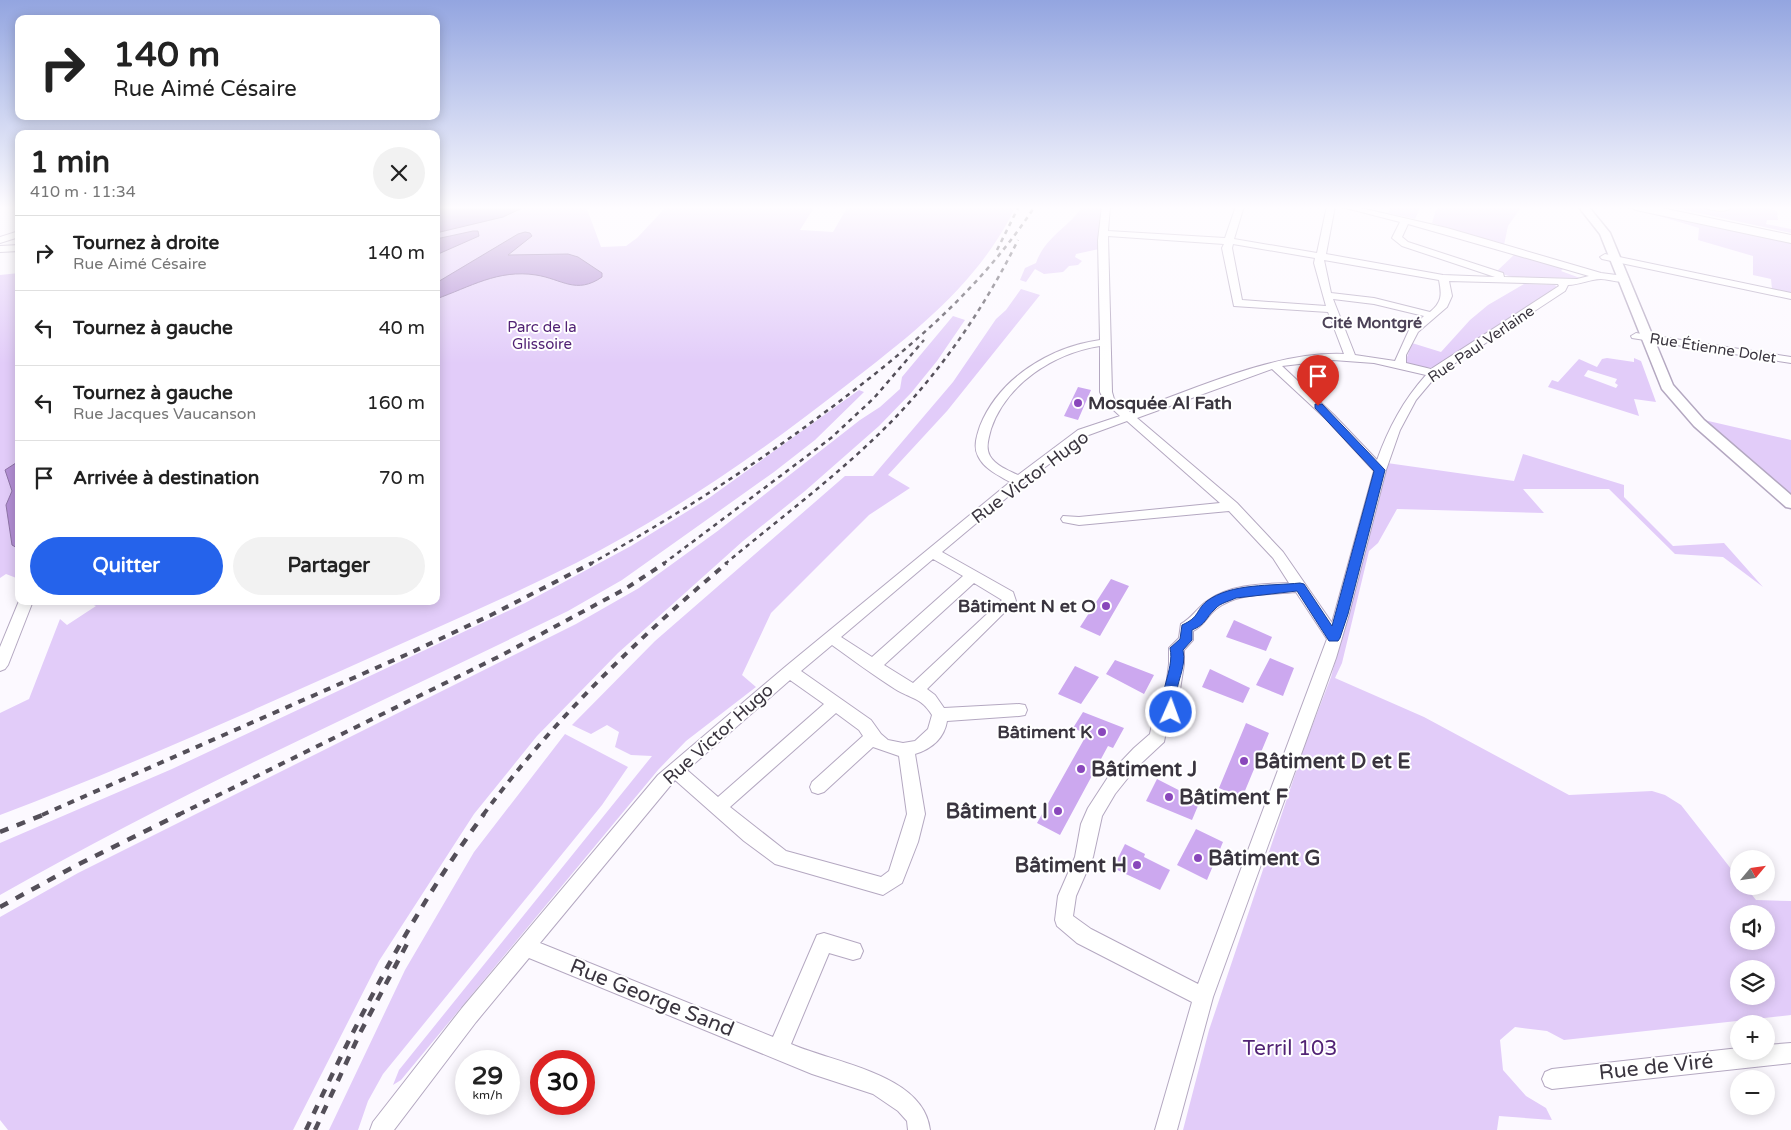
<!DOCTYPE html>
<html lang="fr">
<head>
<meta charset="utf-8">
<style>
	body { margin:0; font-family:"Varela Round",sans-serif; background:#f2f2f2; color:#222; height:100vh; display:flex; flex-direction:column; font-size:19px; white-space:nowrap }
	* { box-sizing:border-box; margin:0 }
	p { font-size:16px; color:#767676 }
	.icon { flex:none; width:28px; height:28px; fill:none; stroke:currentColor; stroke-width:2; stroke-linecap:round; stroke-linejoin:round }
	.map { position:relative; flex:1; overflow:hidden }
	.side { position:absolute; left:15px; top:130px; width:425px; height:475px; display:flex; flex-direction:column; background:#fff; border-radius:10px; box-shadow:0 2px 12px #0003 }
	.side>* { flex:none }
	.banner { position:absolute; left:15px; top:15px; width:425px; height:105px; border-radius:10px; box-shadow:0 2px 12px #0003; background:#fff; color:#222; overflow:hidden }
	.needle { width:32px; rotate:61deg }
	.buttons { position:absolute; left:1730px; top:850px; display:grid; gap:10px }
	.buttons a { display:grid; place-items:center; width:45px; height:45px; border-radius:50%; background:#fff; box-shadow:0 2px 12px #0003; font-size:25px }
	.speed { position:absolute; left:455px; top:1050px; display:flex; gap:10px; font-size:25px; font-weight:700; text-align:center }
	.speed>* { display:grid; place-content:center; width:65px; height:65px; border-radius:50%; background:#fff; box-shadow:0 2px 12px #0003; line-height:1 }
	.speed small { font-size:12px; font-weight:400 }
	.speed .limit { border:8px solid #d22; background:#fff; color:#111 }
	.pin { position:absolute; display:grid; place-items:center; width:42px; height:42px; color:#fff; margin:-51px -21px; border-radius:50% 50% 50% 0; rotate:-45deg; box-shadow:0 0 5px #0007 }
	.pin .icon { rotate:45deg }
	.me { position:absolute; width:55px; margin:-28px; rotate:2deg; stroke-linejoin:round; filter:drop-shadow(0 0 4px #0008) }
	.turn { display:flex; align-items:center; gap:18px; height:105px; padding:0 15px; font-size:22px }
	.turn .icon { width:65px; height:65px; stroke-width:2.5 }
	.turn b { display:block; font-size:35px; line-height:42px }
	.round { display:grid; place-items:center; flex:none; width:52px; height:52px; border-radius:26px; background:#f2f2f2 }
	.summary { display:flex; align-items:center; justify-content:space-between; height:85px; padding:0 15px }
	h1 { font-size:30px; font-weight:700; line-height:38px }
	.cta { display:flex; gap:10px; margin-top:auto; padding:10px 15px }
	.cta a { flex:1; height:58px; border-radius:30px; background:#2563eb; color:#fff; font-size:20px; font-weight:700; line-height:58px; text-align:center }
	.cta a+a { background:#f2f2f2; color:#222 }
	ul { padding:0; list-style:none }
	li { display:flex; align-items:center; gap:15px; height:75px; padding:0 15px; border-top:1px solid #e0e0e0 }
	li div { flex:1 }
	li b { display:block; font-size:19px }
	li em { font-style:normal }
	.map>svg:first-child { display:block }
	.green { fill:#e2ccf9; fill-rule:evenodd }
	.water { fill:#b38fd5; stroke:#8f74a8 }
	.building { fill:#cca8ef }
	.lines { fill:none; stroke-linecap:round; stroke-linejoin:round }
	.minor-casing { stroke:#b4a8c1; stroke-width:2 }
	.major-casing { stroke:#b4a8c1; stroke-width:3 }
	.highway-casing { stroke:#b4a8c1; stroke-width:2 }
	.minor { fill:#fff; fill-rule:evenodd }
	.major { fill:#fff; fill-rule:evenodd }
	.highway { fill:#fff; fill-rule:evenodd }
	.rail-far2 { stroke:#544f59; stroke-width:2.5; stroke-dasharray:4.5 4.5; stroke-linecap:butt }
	.rail-far1 { stroke:#544f59; stroke-width:4; stroke-dasharray:7 7; stroke-linecap:butt }
	.rail { stroke:#544f59; stroke-width:4.5; stroke-dasharray:9 9; stroke-linecap:butt }
	.route { fill:#2563eb; stroke:#184099 }
	.poi-dot { fill:#8947bb; stroke:#fff; stroke-width:2 }
	.labels { text-anchor:middle; dominant-baseline:central; stroke-width:4; stroke-linejoin:round; paint-order:stroke }
	.far-park-label { font-size:15px; fill:#522375; stroke:#fff }
	.far-street-label { font-size:15px; fill:#3a353f; stroke:#fff }
	.far-quarter-label { font-size:16px; font-weight:bold; fill:#4c4257; stroke:#fff }
	.poi-label { font-size:18px; font-weight:bold; fill:#3a353f; stroke:#fff; text-anchor:end }
	.street-label { font-size:18px; fill:#3a353f; stroke:#fff }
	.near-poi-label { font-size:21px; font-weight:bold; fill:#3a353f; stroke:#fff; text-anchor:start }
	.near-street-label { font-size:21px; fill:#3a353f; stroke:#fff }
	.near-park-label { font-size:21px; fill:#522375; stroke:#fff }
</style>
</head>
<body>
<div class="map">
<svg width="1791" height="1130" viewBox="0 0 1791 1130">
	<rect width="100%" height="100%" fill="#fcf9ff"/>
	<path class="green" d="M436 206H586L601 247 626 246 637 238 667 206H815L800 230 833 232 848 206H1016C979 283 915 332 848 384 764 450 672 514 576 563 500 601 422 634 345 669 231 720 117 771 0 815V713L29 699 60 619 67 625 96 606 84 601H436Z
		M1083 206H1102L1099 249 1076 254 1075 257 1082 261 1078 265 1069 266 1063 272 1044 274 1035 269 1026 282 1020 280 1025 268 1036 263C1045 237 1069 227 1083 206Z
		M1392 206H1421L1415 219 1388 213Z
		M1437 206H1522L1508 226 1504 245 1432 223Z
		M1612 206 1641 209 1791 242V293L1772 289 1771 279 1753 275V256L1698 240 1699 228 1646 212Z
		M1666 206C1689 206 1712 210 1735 209L1731 206H1762L1777 211 1778 220H1767L1766 224 1791 229V233Z
		M1516 253 1564 268 1561 271 1580 278 1512 277 1496 272Z
		M19 273V579L6 574 0 578V275Z
		M1524 284 1555 285 1559 289 1435 368 1417 367 1405 363V357H1407L1412 343 1441 352 1470 320 1488 305Z
		M1021 289 1040 295 947 411 888 475 910 488 869 515 771 613 742 675 756 687 686 741 658 770 401 1080 393 1085 399 1070 652 756 631 755 615 747 619 732 607 725 591 734 572 725 655 641 845 476H873L953 382 996 319 1006 310Z
		M953 316 965 320 937 361 911 393 879 426 805 491 743 541 618 653 537 736 474 814 379 961 293 1130H8L0 1120V917L78 873 576 624 639 588 719 530 860 420 880 407 900 389 902 377Z
		M1607 358 1634 362V358L1641 361 1656 402 1634 399 1639 416 1548 387 1552 380 1558 382 1579 359 1597 367 1602 359ZM1588 370 1617 379 1615 383 1618 385 1616 388 1584 376Z
		M859 390 864 392 815 440 774 472 622 580 568 611C378 704 184 790 0 895V843L172 769 525 603 631 546 709 498Z
		M1704 420 1791 440V494Z
		M1523 454 1624 485V497L1673 546 1724 543 1763 587 1723 557 1675 554 1609 489H1523L1544 513 1397 509 1378 543 1369 551 1342 663 1335 678 1424 717 1569 795 1652 791 1665 795 1681 805 1739 879V886H1745L1756 900 1791 901V1015L1564 1040 1547 1031 1515 1027 1500 1040 1503 1070 1526 1096 1546 1108 1552 1120 1499 1116 1497 1130H1183L1209 1030 1306 742 1331 677 1379 500 1387 463 1514 481ZM1739 914H1766V941H1739ZM1739 969H1766V996H1739Z
		M565 734 628 767 602 805 383 1074 368 1101 358 1130H329L405 970 474 852Z"/>
	<path class="water" d="M436 206H522V208L503 217 436 233Z
		M473 231H478L479 236 436 255V239Z
		M525 232 530 233 532 236 508 255 568 254 578 257 602 273V277C576 295 562 279 536 275 498 269 470 287 436 299V283L518 234Z
		M19 461V549L12 545 6 505 12 491 5 470Z"/>
	<path class="building" d="M1078 387 1091 390 1078 420 1064 416Z
		M1111 579 1129 586 1100 636 1080 627Z
		M1234 620 1272 637 1266 651 1226 637Z
		M1270 658 1294 668 1283 696 1256 685Z
		M1115 660 1154 675 1144 694 1106 674Z
		M1075 666 1099 677 1081 704 1058 694Z
		M1210 669 1250 688 1243 703 1202 687Z
		M1083 712 1124 728 1113 748 1108 746 1060 835 1037 823 1087 734 1073 728Z
		M1246 723 1269 733 1242 798 1219 788Z
		M1157 779 1200 801 1192 820 1146 801Z
		M1196 829 1223 842 1207 880 1177 865Z
		M1125 844 1145 854 1144 857 1170 870 1160 890 1113 868Z"/>
	<g class="lines">
		<defs>
			<path id="minor" d="M1102 206H1110L1108 231 1225 238 1236 206H1244L1234 239 1317 253 1327 206H1335L1326 254 1443 275 1495 277 1402 246 1392 238 1400 222 1338 206H1352L1447 228 1601 273 1624 276 1629 279C1621 285 1610 279 1601 279 1590 279 1580 285 1568 285L1565 291 1437 375 1416 400 1400 430 1386 470 1349 614 1336 658 1213 997 1177 1130H1155L1192 1002 1077 943 1057 926 1055 920 1058 896 1075 857 1081 824 1088 808 1112 771 1134 748 1150 734 1153 719 1163 710 1169 664V648L1179 638 1181 624C1192 618 1197 608 1207 601 1230 584 1262 584 1289 583L1273 558 1229 511 1079 525 1063 522 1061 519 1063 516 1079 517 1220 503 1127 421 1086 436 1023 484 942 552 1013 592 1016 601 927 689 935 695 944 708 1019 704 1025 705 1027 710 1025 715 1019 716 947 721C944 739 931 749 915 754L925 814 918 842 902 883 883 895 775 864 744 841 675 780 540 943 773 1037 817 935 824 933 860 944 863 951 860 958 853 960 829 953 791 1044C834 1063 924 1074 930 1130H908L907 1121 898 1111 873 1094 812 1074 529 958 476 1022 394 1130H370L373 1122 462 1008 658 775 785 667 1010 482C998 475 984 469 978 456 973 447 977 435 980 426 999 378 1050 347 1100 340L1098 240ZM1408 224 1589 276 1577 279 1504 277 1503 273 1408 242 1402 237ZM1108 236 1224 244 1222 248 1234 306 1328 312 1344 354C1275 351 1195 389 1130 412L1114 399 1112 392ZM1233 244 1315 258 1314 263 1326 306 1242 300 1232 248ZM1324 260 1439 280C1442 295 1442 302 1430 312L1374 298 1331 293ZM1449 281 1558 284 1559 286 1431 369 1406 363V355L1418 332 1447 307 1452 296ZM1333 299 1374 304 1424 316 1409 330 1395 361 1355 355ZM1100 346V392L1105 402 1120 416 1078 430 1018 475C1009 471 995 465 990 456 985 448 989 437 991 429 1006 384 1054 353 1100 346ZM1333 360 1374 363 1426 375C1403 401 1389 427 1377 460L1334 415 1282 366ZM1272 369 1326 419 1374 471 1332 623 1283 552 1237 503 1137 418ZM933 559 963 576 872 657 841 637ZM974 583 1002 600 913 683 884 665ZM1296 592 1327 639 1198 984 1091 929 1073 916 1076 896 1093 857 1102 816 1115 794 1135 769 1164 742 1167 726 1179 712V696L1184 664V650L1193 640V631C1204 626 1207 616 1216 609 1238 592 1269 595 1296 592ZM832 645C853 660 873 675 895 689 911 699 921 697 932 715L928 729 915 741 903 743 888 740 881 734 871 720 801 671ZM790 680 824 704 718 797 687 770ZM836 713 859 730 863 736 812 782 810 787 812 792 818 794 824 792 873 747 899 756 907 814 889 871 881 877 786 851 730 807Z
				M1701 206H1730L1731 208C1725 213 1707 210 1701 206Z
				M19 231V237L0 243V237Z
				M19 245V251L0 252V246Z
				M1605 254 1791 293V299L1602 259 1600 257Z
				M1636 333 1791 357V363L1632 338 1631 336Z
				M19 601H33L8 665 5 669 0 671V647Z
				M1791 1043V1063L1552 1089 1545 1086 1542 1079 1545 1072 1552 1069 1739 1048V1051H1766V1045Z"/>
			<path id="major" d="M1578 206H1588L1610 233 1673 385 1704 420 1791 495V508L1786 507 1694 426 1662 389 1600 234Z"/>
			<path id="highway" d="M1630 206H1652L1791 235V243L1636 210Z"/>
		</defs>
		<use href="#minor" class="minor-casing"/>
		<use href="#major" class="major-casing"/>
		<use href="#highway" class="highway-casing"/>
		<use href="#minor" class="minor"/>
		<use href="#major" class="major"/>
		<use href="#highway" class="highway"/>
		<path class="rail-far2" d="M997 250 1019 206
			M590 564C673 518 752 467 828 410 907 351 981 289 1035 206
			M663 564 831 438 874 398 924 340
			M725 564C779 519 837 476 887 426 940 373 985 307 1018 240"/>
		<path class="rail-far1" d="M42 815 410 653 491 615 592 563
			M178 815 502 655 625 589 665 563
			M483 815C553 720 637 639 727 563"/>
		<path class="rail" d="M0 832 45 814
			M0 907 77 865 180 814
			M306 1130C357 1020 412 912 484 814
			M315 1130 360 1033 408 942"/>
	</g>
	<linearGradient id="sky" x2="0" y2="1"><stop stop-color="#93a5e0"/><stop offset="0.57" stop-color="#fefcff"/><stop offset="1" stop-color="#fefcff" stop-opacity="0"/></linearGradient>
	<rect width="1791" height="364" fill="url(#sky)"/>
	<path class="route" d="M1315 404H1322L1385 470 1348 614 1340 638 1338 641H1329L1297 591 1236 598C1230 601 1220 603 1215 609 1205 618 1207 624 1192 630V640L1183 650C1187 668 1175 683 1176 701 1176 707 1178 710 1176 716H1166C1155 695 1175 671 1170 648L1180 639 1182 625C1200 617 1195 611 1207 601 1231 583 1272 586 1300 583L1304 584 1332 626 1374 471 1315 408Z"/>
	<g class="poi-dot">
		<circle cx="1078" cy="403" r="5"/>
		<circle cx="1106" cy="606" r="5"/>
		<circle cx="1102" cy="732" r="5"/>
		<circle cx="1244" cy="761" r="5"/>
		<circle cx="1081" cy="769" r="5"/>
		<circle cx="1169" cy="797" r="5"/>
		<circle cx="1058" cy="811" r="5"/>
		<circle cx="1198" cy="858" r="5"/>
		<circle cx="1137" cy="865" r="5"/>
	</g>
	<g class="labels">
		<g class="far-park-label">
			<text x="542" y="327">Parc de la<tspan x="542" dy="17">Glissoire</tspan></text>
		</g>
		<g class="far-street-label">
			<text transform="translate(1481 344) rotate(-34)">Rue Paul Verlaine</text>
			<text transform="translate(1713 348) rotate(9)">Rue Étienne Dolet</text>
		</g>
		<g class="far-quarter-label">
			<text x="1372" y="323">Cité Montgré</text>
		</g>
		<g class="poi-label">
			<text x="1088" y="403" text-anchor="start">Mosquée Al Fath</text>
			<text x="1096" y="606">Bâtiment N et O</text>
			<text x="1092" y="732">Bâtiment K</text>
		</g>
		<g class="street-label">
			<text transform="translate(1030 477) rotate(-37)">Rue Victor Hugo</text>
			<text transform="translate(718 734) rotate(-42)">Rue Victor Hugo</text>
		</g>
		<g class="near-poi-label">
			<text x="1254" y="761">Bâtiment D et E</text>
			<text x="1091" y="769">Bâtiment J</text>
			<text x="1179" y="797">Bâtiment F</text>
			<text x="1048" y="811" text-anchor="end">Bâtiment I</text>
			<text x="1208" y="858">Bâtiment G</text>
			<text x="1127" y="865" text-anchor="end">Bâtiment H</text>
		</g>
		<g class="near-street-label">
			<text transform="translate(652 998) rotate(22)">Rue George Sand</text>
			<text transform="translate(1656 1067) rotate(-6)">Rue de Viré</text>
		</g>
		<g class="near-park-label">
			<text x="1290" y="1048">Terril 103</text>
		</g>
	</g>
</svg>
<div class="buttons">
<a><svg class="needle" viewBox="-14 -14 28 28"><path d="M0-13l5 13h-10z" fill="#e53935"/><path d="M0 13l5-13h-10z" fill="#767676"/></svg></a>
<a><svg class="icon" aria-label="sound" viewBox="0 0 24 24"><path d="M4 9h4l5-4v14l-5-4H4zM17 9q2 3 0 6"/></svg></a>
<a><svg class="icon" aria-label="layers" viewBox="0 0 24 24"><path d="M12 4l9 5-9 5-9-5zM3 14l9 5 9-5"/></svg></a>
<a>+</a>
<a>−</a>
</div>
<div class="speed"><div>29<small>km/h</small></div><div class="limit">30</div></div>
<div class="pin" style="left:1318px;top:406px;background:#d93025"><svg class="icon" aria-label="arrive" viewBox="0 0 24 24"><path d="M6 21V4h12l-3 4 3 4H6"/></svg></div>
<svg class="me" style="left:1171px;top:712px" viewBox="-20 -20 40 40"><circle r="17" fill="#2563eb" stroke="#fff" stroke-width="3"/><path d="M0-11L8 9 0 5-8 9z" fill="#fff"/></svg>
<div class="banner">
<div class="turn"><svg class="icon" aria-label="right" viewBox="0 0 24 24"><path d="M7 20v-9h11M14 6l5 5-5 5"/></svg><div><b>140 m</b>Rue Aimé Césaire</div></div>
</div>
<section class="side">
<div class="summary"><div><h1>1 min</h1><p>410 m · 11:34</p></div><a class="round"><svg class="icon" aria-label="close" viewBox="0 0 24 24"><path d="M6 6l12 12M18 6L6 18"/></svg></a></div>
<ul>
<li><svg class="icon" aria-label="right" viewBox="0 0 24 24"><path d="M7 20v-9h11M14 6l5 5-5 5"/></svg><div><b>Tournez à droite</b><p>Rue Aimé Césaire</p></div><em>140 m</em></li>
<li><svg class="icon" aria-label="left" viewBox="0 0 24 24"><path d="M17 20v-9H6M10 6l-5 5 5 5"/></svg><div><b>Tournez à gauche</b></div><em>40 m</em></li>
<li><svg class="icon" aria-label="left" viewBox="0 0 24 24"><path d="M17 20v-9H6M10 6l-5 5 5 5"/></svg><div><b>Tournez à gauche</b><p>Rue Jacques Vaucanson</p></div><em>160 m</em></li>
<li><svg class="icon" aria-label="arrive" viewBox="0 0 24 24"><path d="M6 21V4h12l-3 4 3 4H6"/></svg><div><b>Arrivée à destination</b></div><em>70 m</em></li>
</ul>
<div class="cta"><a>Quitter</a><a>Partager</a></div>
</section>
</div>
</body>
</html>
